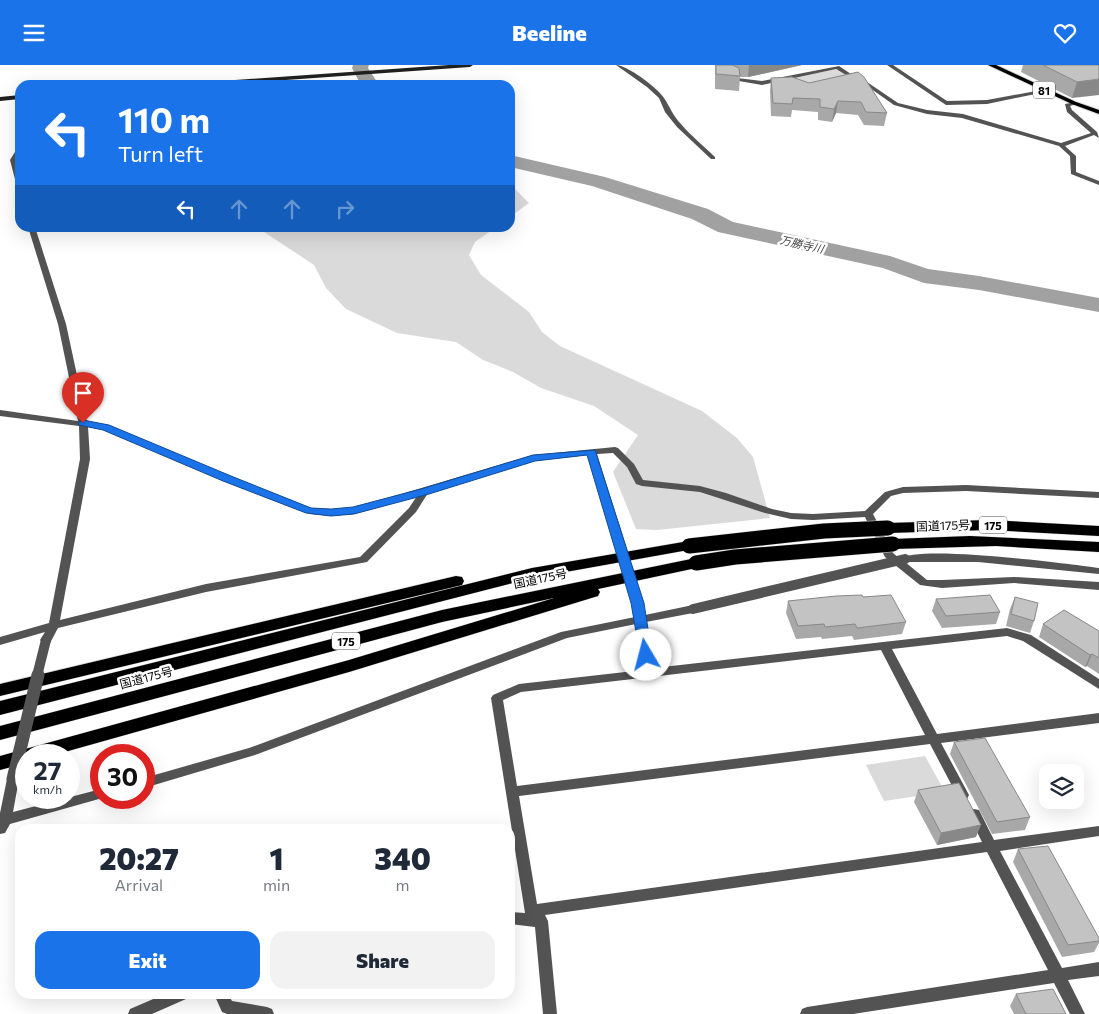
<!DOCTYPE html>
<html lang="en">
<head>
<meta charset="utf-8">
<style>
	body { margin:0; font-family:Commissioner,"Noto Sans JP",sans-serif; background:#f2f2f3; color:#1f2937; height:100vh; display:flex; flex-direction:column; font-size:19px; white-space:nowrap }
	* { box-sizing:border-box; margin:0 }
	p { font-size:16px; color:#747a83 }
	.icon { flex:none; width:28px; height:28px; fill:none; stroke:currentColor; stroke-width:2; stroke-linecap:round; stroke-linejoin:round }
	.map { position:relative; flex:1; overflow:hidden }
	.side { position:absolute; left:15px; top:759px; width:500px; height:175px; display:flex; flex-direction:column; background:#fff; border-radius:15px; box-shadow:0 5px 20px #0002 }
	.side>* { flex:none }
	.hud { position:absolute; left:15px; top:15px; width:500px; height:152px; border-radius:15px; box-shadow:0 5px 20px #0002; background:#1a73e8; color:#fff; overflow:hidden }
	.controls { position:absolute; left:1039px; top:699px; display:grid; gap:10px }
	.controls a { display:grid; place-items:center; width:45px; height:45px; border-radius:10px; background:#fff; box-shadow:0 5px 20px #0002; font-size:25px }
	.speed { position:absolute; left:15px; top:679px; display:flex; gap:10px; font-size:25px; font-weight:700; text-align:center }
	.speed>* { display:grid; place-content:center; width:65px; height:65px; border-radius:50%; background:#fff; box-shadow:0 5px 20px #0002; line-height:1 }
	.speed small { font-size:12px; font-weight:400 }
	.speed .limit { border:8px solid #d22; background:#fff; color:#111 }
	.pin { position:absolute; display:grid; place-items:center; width:42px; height:42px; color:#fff; margin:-51px -21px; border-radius:50% 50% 50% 0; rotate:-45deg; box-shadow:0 0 5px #0007 }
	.pin .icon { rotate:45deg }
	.me { position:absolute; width:55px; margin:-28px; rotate:352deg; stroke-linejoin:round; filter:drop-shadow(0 0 4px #0008) }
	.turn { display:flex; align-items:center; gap:18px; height:105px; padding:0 20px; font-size:22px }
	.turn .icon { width:65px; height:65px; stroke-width:2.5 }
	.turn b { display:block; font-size:35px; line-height:42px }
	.lanes { display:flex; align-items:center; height:48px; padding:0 20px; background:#0003; justify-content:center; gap:25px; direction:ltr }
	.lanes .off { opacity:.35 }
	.eta { display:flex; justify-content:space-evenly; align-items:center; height:85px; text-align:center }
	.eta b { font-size:30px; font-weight:800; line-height:35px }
	.primary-button { display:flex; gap:10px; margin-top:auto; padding:10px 20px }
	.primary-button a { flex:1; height:58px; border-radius:15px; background:#1a73e8; color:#fff; font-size:20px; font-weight:800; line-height:58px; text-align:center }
	.primary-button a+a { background:#f2f2f3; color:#1f2937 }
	header { display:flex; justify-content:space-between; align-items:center; height:65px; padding:0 20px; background:#1a73e8; color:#fff; font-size:22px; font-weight:800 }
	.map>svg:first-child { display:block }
	.green { fill:#dadada }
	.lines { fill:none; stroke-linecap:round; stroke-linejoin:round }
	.river { fill:#a1a1a1; fill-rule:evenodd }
	.primary-casing { stroke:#dbdbdb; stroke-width:2 }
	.highway-casing { stroke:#dbdbdb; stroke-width:1 }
	.street { fill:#535353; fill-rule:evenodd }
	.secondary { fill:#202020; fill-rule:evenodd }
	.primary { fill:#000; fill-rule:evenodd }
	.highway { fill:#000; fill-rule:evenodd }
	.highway-bridge-casing { stroke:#dbdbdb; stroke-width:16; stroke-linecap:butt }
	.street-bridge-far1 { stroke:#535353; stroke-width:10 }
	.street-bridge { stroke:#535353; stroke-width:13 }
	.highway-bridge { stroke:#000; stroke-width:15 }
	.wall { fill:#a8a8a8 }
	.shaded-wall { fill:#888 }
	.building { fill:#c3c3c3; stroke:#888 }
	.route { fill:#1a73e8; stroke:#114b97 }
	.labels { text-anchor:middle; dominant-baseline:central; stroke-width:5; stroke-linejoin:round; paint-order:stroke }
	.shield { fill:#fff; stroke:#4c4c4c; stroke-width:1 }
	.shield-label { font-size:11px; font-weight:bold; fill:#000 }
	.far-water-label { font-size:11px; font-style:italic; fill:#424242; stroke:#fff }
	.street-label { font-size:12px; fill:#000; stroke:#fff }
</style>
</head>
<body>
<header><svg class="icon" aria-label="menu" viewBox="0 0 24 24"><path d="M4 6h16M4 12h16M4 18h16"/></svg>Beeline<svg class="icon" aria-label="heart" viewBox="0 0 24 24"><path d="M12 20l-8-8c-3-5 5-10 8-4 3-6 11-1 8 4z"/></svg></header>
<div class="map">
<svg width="1099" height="949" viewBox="0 0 1099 949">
	<rect width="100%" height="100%" fill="#fff"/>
	<path class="green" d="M835 4 854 14 807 26 786 15Z
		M510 119 529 138 510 152Z
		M258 163H495L475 177 469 190 481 210 529 247 542 267 560 281 702 346 737 373 753 392 770 453 657 465 636 464 613 407 638 370 594 341 541 323 513 307 483 295 456 277 397 268 346 244 326 223 314 200Z
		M925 691 945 727 884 736 866 700Z"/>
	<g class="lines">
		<path class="river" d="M353 0H369L368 3 379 20H361L352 3Z
			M510 90 605 112 708 144 733 157 890 191 928 204 979 211 1099 233V247L979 225 924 218 883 203 718 167 692 154 592 121 510 102Z"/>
		<defs>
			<path id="primary" d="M988 0H996L1076 37 1099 45V49L1072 39Z"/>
			<path id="highway" d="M988 455 1099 461V471L988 465 888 468 883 466 881 463 883 460 888 458Z
				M970 471 1099 477V487L996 481 893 484 888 482 885 479 888 476 893 474Z
				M689 476 694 478 697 481 694 484 532 513 0 650V636L532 503Z
				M696 493 701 494 704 498 701 502 598 524 600 527 598 531 349 607 54 690H26V698L0 705V691L349 595 554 533 442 557 0 675V661L442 545Z
				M456 511 462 512 464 516 462 520 0 631V619Z"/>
		</defs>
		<use href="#primary" class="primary-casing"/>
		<use href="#highway" class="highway-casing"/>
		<path class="street" d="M616 0C627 0 658 23 664 33 670 42 673 51 681 59 691 71 704 81 715 92V94H711L677 62 665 47 659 33 647 22Z
			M749 0H758L734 7 737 13 762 16 839 1 860 15H864L898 38 927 45 963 49 1061 78 1091 68 1067 47 1065 39 1076 37V39L1070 41 1072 45 1097 67 1099 73 1094 70 1065 81 1076 91V107L1099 116V120L1071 109 1070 91 1059 81 962 53 927 49 894 40 860 16H856L836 4 762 20 733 15 729 5Z
			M887 0H893L947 36 987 35 1047 24 1050 26 987 39 946 40Z
			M20 81V88L16 95 20 110V124L17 122 10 95 18 82Z
			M28 162H35L66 259 87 357 108 360 230 412 311 443 331 445 354 443 533 390 615 382 618 383 634 399 643 415 700 421 726 428 772 444 791 448 813 449 865 446 885 427 903 422 966 420 1099 427V433L966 426 903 428 891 431 873 449 893 488 900 494C917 479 1070 499 1099 503V509L978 497H905L927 515H942L1014 512 1099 517V525L1014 518 942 523 920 520 885 492 865 452 813 455 791 454 765 448 700 427 642 421 636 419 627 402 613 388 597 389 619 459 617 461 614 462 609 459 588 390 534 396 428 428 416 447 367 497 206 527 58 563 50 578H42L40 575 45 567 0 580V572L49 558 80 394 79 361 0 351V345L78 356 58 259ZM88 362 103 364 224 416 310 449 331 451 354 449 417 431 409 443 360 492 206 519 60 555 90 394Z
			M638 534 643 538 645 550 693 540 697 541 698 544 697 547 693 548 646 557 654 603 1007 563 1031 570 1099 614V624L1023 576 1007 571 892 584 937 669 1099 648V658L941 678 969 730 967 734 963 735 959 734 930 679 519 731 537 839 982 777 968 749 969 745 974 744 979 745 994 775 1099 761V771L1000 786 1062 903 1099 897V911L1068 915 1085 949H1070L1054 918 853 949H800L802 944 807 942 1048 905 987 787 545 850 548 856 557 949H543L535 862 510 859V847L525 848 491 633 493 630 519 619 643 605 636 559 567 573 255 690 144 723V713L249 683 561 567 635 552 633 538ZM881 585 925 670 517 721 503 635 521 627Z
			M13 709 17 710 19 714 13 747 101 724V732H106L10 759 5 768 0 769V748L7 714 9 710Z
			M165 929H188L186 934 152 949H128L130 944Z
			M214 929H228L232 936 267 942 272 944 274 949H227L222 947Z"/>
		<path class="secondary" d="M449 0H473L470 2 215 20H190L193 18Z
			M20 30V34L0 36V32Z"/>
		<use href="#primary" class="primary"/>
		<use href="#highway" class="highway"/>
		<defs>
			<path id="highway-bridge" d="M689 481 824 466 888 463
				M696 498 735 492 893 479"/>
		</defs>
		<use href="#highway-bridge" class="highway-bridge-casing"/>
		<path class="street-bridge-far1" d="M614 459 638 538
			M693 544 905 494
			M37 611 46 575"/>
		<path class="street-bridge" d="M13 714 38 610"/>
		<use href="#highway-bridge" class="highway-bridge"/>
	</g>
	<path class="wall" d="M715 0H802L748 12H740L739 26 715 24Z
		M1023 0H1099L1072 33 1021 7Z
		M858 7 887 48 884 61 864 60 858 50 836 48 832 57 818 55V47L792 45 791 52 771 51 770 26 771 13 809 18Z
		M863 532 906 557 902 569 854 575 852 571 822 574 821 572 796 574 786 548 788 536Z
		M1015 532 1034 556 1030 568 1006 561 1010 544Z
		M936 534 1000 547 996 559 942 563 932 546Z
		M1043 559 1099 566V609L1087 601 1085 602 1039 572Z
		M954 677 1030 752 1025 765 992 769 950 689Z
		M918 725 976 772 937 780 914 737Z
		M1018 784 1099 873V878L1094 887 1062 892 1013 797Z
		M1016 929 1066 949H1014L1010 941Z"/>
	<path class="shaded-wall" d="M749 0H802L748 12Z
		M1099 14V30L1072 33 1077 17Z
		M838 36 836 48 832 57 834 44Z
		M1092 589 1087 601 1085 602 1090 590Z
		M981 760 976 772 937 780 941 768Z"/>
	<path class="building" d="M716 0H732L739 3 740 11 716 9Z
		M1043 0H1099V14L1077 17Z
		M858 7 864 12 887 48 866 47 861 37 838 36 834 44 820 42V34L793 33 792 39 773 38 771 13 792 12 809 18Z
		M862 530 863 532 891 530 906 557 857 563 855 559 825 562 824 559 798 561 788 536 836 531Z
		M990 530 1000 547 946 551 936 534Z
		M1015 532 1038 538 1034 556 1011 549Z
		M1064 545 1099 566V593L1092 589 1090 590 1043 559Z
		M985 673 1030 752 997 757 954 677Z
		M959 718 981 760 941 768 918 725Z
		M1048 781 1099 873V876L1068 880 1018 784Z
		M1053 924 1066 949H1026L1016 929Z"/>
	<path class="route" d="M83 355 109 360 231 411 311 443 331 444 353 442 421 424 533 390 595 385 644 538 652 590 651 593H642L640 590 631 538 587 390 535 396 429 429 354 449 331 451 306 448 223 416 103 365 79 360 78 358Z"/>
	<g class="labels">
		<g class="shield">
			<rect x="1033" y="16.5" width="22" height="17" rx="4"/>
			<rect x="979" y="451.5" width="28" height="17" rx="4"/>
			<rect x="332" y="567.5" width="28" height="17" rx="4"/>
		</g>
		<g class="shield-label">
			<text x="1044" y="25">81</text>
			<text x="993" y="460">175</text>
			<text x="346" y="576">175</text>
		</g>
		<g class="far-water-label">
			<text transform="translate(802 179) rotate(13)">万勝寺川</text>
		</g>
		<g class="street-label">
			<text transform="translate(943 460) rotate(-2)">国道175号</text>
			<text transform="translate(540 513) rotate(-12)">国道175号</text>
			<text transform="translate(146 612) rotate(-15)">国道175号</text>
		</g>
	</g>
</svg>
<div class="controls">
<a><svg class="icon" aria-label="layers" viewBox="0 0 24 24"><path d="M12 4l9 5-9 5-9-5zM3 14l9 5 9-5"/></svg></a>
</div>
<div class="speed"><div>27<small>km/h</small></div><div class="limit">30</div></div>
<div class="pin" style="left:83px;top:358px;background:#d93025"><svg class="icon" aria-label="arrive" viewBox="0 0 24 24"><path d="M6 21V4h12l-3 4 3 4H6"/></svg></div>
<svg class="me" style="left:646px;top:590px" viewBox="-20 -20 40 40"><circle r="19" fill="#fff"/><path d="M0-13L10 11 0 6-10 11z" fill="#1a73e8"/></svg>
<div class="hud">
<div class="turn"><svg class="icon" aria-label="left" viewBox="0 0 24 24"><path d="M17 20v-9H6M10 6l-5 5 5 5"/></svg><div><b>110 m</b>Turn left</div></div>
<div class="lanes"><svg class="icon" aria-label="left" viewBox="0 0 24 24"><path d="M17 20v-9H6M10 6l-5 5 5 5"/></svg><svg class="icon off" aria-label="ahead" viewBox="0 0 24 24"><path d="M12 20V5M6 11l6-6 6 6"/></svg><svg class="icon off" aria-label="ahead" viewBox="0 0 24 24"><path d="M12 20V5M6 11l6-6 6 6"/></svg><svg class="icon off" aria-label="right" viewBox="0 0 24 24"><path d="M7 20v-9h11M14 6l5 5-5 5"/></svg></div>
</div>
<section class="side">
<div class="eta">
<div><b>20:27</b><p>Arrival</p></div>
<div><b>1</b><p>min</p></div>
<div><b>340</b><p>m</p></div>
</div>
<div class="primary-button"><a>Exit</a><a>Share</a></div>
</section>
</div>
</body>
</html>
